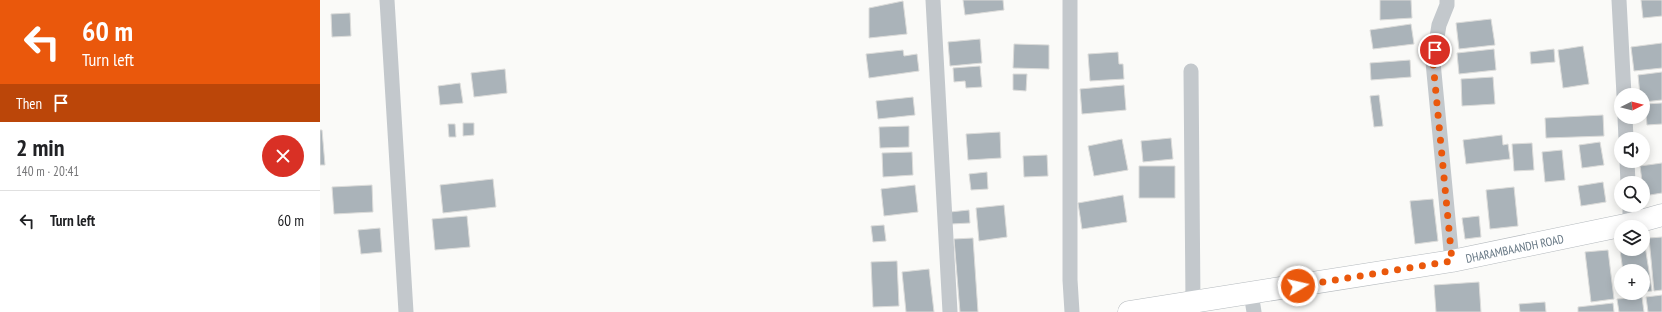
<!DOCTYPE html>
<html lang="en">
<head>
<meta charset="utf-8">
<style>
	body { margin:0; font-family:"PT Sans Narrow",sans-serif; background:#f2f2f2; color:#202124; height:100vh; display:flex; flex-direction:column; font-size:15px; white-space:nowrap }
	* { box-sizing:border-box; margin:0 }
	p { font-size:13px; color:#757577 }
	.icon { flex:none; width:22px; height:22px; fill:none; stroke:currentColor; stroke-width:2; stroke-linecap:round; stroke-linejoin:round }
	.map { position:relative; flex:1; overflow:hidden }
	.sheet { display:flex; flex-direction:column; background:#fff; width:320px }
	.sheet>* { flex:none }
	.guide { background:#ea580c; color:#fff; overflow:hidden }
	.needle { width:26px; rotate:84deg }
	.fabs { position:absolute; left:1294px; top:88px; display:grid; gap:8px }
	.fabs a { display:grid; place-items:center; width:36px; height:36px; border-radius:50%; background:#fff; box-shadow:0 2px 10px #0003; font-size:20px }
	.pin { position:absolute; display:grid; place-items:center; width:34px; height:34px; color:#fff; margin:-17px; border:2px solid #fff; border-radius:50%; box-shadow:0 1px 4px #0007 }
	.me { position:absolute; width:44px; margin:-22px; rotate:81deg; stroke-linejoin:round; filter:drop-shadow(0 0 3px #0008) }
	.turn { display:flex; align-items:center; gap:14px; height:84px; padding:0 16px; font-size:18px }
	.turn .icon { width:52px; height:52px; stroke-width:2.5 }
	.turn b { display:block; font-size:28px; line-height:34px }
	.then { display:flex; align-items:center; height:38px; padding:0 16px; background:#0003; gap:8px; font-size:15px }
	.round { display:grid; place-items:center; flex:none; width:42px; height:42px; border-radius:21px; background:#f2f2f2 }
	.headline { display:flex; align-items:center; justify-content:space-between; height:68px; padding:0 16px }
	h1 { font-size:24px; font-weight:600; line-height:30px }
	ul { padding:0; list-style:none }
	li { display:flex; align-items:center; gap:12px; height:60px; padding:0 16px; border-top:1px solid #e0e0e0 }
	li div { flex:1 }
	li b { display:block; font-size:15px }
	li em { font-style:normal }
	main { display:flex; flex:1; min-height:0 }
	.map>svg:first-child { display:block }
	.building { fill:#aab3b9; stroke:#dcdcda }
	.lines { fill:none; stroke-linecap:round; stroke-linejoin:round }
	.primary-casing { stroke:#b5babe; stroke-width:23 }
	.minor { stroke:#c3c8cc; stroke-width:15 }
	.primary { stroke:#fff; stroke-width:22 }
	.route { stroke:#ea580c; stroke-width:7; stroke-dasharray:0 12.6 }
	.labels { text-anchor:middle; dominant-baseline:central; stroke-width:4; stroke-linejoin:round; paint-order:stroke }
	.street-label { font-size:12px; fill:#657683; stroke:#fff }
</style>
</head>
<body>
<main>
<section class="sheet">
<div class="guide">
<div class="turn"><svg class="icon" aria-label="left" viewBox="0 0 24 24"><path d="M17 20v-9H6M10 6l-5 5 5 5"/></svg><div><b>60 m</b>Turn left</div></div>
<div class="then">Then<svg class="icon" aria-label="arrive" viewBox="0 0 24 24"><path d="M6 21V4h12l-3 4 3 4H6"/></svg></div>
</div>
<div class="headline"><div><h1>2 min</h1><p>140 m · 20:41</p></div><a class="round" style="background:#d93025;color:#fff"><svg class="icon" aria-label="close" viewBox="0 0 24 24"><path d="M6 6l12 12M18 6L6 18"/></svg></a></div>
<ul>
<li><svg class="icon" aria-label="left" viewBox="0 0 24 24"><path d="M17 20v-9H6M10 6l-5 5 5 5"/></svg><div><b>Turn left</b></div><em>60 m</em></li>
</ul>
</section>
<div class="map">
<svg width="1342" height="312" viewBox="0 0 1342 312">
	<rect width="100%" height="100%" fill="#fafaf8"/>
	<path class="building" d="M643 0H683L684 10 645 15Z
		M1060 0H1091L1092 18 1060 20Z
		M1321 0H1342V16L1323 18Z
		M583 1 587 34 549 38V8Z
		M30 13 31 36 12 37 11 14Z
		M1171 19 1175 45 1139 49 1136 23Z
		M1091 24 1094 44 1053 49 1050 30Z
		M660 39 662 63 630 66 628 42Z
		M1342 43V68L1314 71 1311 47Z
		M694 44 729 45V69L693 68Z
		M1263 46 1269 84 1243 88 1238 50Z
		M1174 49 1176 70 1139 74 1137 53Z
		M1234 49 1235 62 1211 64 1210 52Z
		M583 50 584 56 597 54 599 71 549 78 546 54Z
		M798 52 799 64H803L804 79 770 81 768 54Z
		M1090 60 1091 77 1051 80 1050 63Z
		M660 66 662 87 646 88 645 81 634 82 633 68Z
		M185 69 187 93 154 97 151 73Z
		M1342 72V100L1323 102V95H1320L1318 75Z
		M693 74H707L706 91 693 90Z
		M1173 77 1175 104 1142 106 1141 79Z
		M140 83 143 103 120 105 118 86Z
		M804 85 806 110 762 114 760 89Z
		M1059 95 1063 126 1054 127 1050 96Z
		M593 97 595 115 558 119 556 101Z
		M1342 103V124L1327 125 1325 104Z
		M1283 115 1284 136 1226 138 1225 118Z
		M143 123H154V135L143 136Z
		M128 124H135L136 137H129Z
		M589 126V147L560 148 559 127Z
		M0 130H2L5 165H0Z
		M680 132 681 158 648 160 646 134Z
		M1182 135 1183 145 1188 144 1190 159 1146 164 1143 140Z
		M851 138 853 159 823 162 821 141Z
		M802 139 808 170 774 176 768 146Z
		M1280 142 1284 165 1262 168 1259 145Z
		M1212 143 1214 170 1194 171 1192 144Z
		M1242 150 1245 180 1225 182 1222 152Z
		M592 152 593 175 563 177 562 153Z
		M727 155 728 176 704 177 703 156Z
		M1342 163V193L1324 196 1320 166Z
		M819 166H855V198H819Z
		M667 172 668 189 651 190 649 174Z
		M173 179 176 207 123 213 120 185Z
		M1283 182 1286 202 1261 206 1258 186Z
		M52 185 53 212 14 214 12 187Z
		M595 185 598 212 564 216 561 189Z
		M1194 187 1198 226 1170 229 1166 190Z
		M803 195 807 222 762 229 758 203Z
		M1113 199 1118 241 1095 244 1090 201Z
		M684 205 687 237 659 241 656 208Z
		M649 210 650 223 631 224 630 212Z
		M147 216 150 247 115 250 112 219Z
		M1159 216 1161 237 1145 239 1142 218Z
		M564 225 566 241 553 242 551 226Z
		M60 228 62 252 41 254 38 230Z
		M1342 237V290L1334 291 1329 238Z
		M653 238 658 312H640L634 239Z
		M1323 239H1324L1332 291 1323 292V271H1303L1299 243H1301V249H1323Z
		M1288 250 1294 299 1271 302 1265 252Z
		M577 261 579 306 553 307 551 262Z
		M609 269 614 312H586L582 272Z
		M1159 282 1161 312H1116L1114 285Z
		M1342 295V312H1328L1326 297Z
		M1322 297 1324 312H1299L1297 299Z
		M1225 302 1226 312H1200L1199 304Z
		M1293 303 1294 312H1258V307Z"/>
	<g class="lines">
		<defs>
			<g id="primary">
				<path id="s1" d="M809 312 1132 261 1310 224 1342 215"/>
			</g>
		</defs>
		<use href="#primary" class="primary-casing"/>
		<path class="minor" d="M67 0 86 312
			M613 0 630 312
			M750 0V280L752 312
			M1127 0V5L1119 25 1113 62 1132 261
			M1299 0 1304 95
			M871 71 873 302
			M1305 117 1306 139
			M1307 161 1308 183
			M1310 205V224
			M931 293 934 312"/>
		<use href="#primary" class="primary"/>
	</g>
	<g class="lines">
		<path class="route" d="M978 286 1132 261 1113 62 1115 50"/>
	</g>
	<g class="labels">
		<g class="street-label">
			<text stroke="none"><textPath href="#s1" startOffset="391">DHARAMBAANDH ROAD</textPath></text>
		</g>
	</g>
</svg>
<div class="fabs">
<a><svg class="needle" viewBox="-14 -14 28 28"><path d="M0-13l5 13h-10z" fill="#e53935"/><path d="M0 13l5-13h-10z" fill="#757577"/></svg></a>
<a><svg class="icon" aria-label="sound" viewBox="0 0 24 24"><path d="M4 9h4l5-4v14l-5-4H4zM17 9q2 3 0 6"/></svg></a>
<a><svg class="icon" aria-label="search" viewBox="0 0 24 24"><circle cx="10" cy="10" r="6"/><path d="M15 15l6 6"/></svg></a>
<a><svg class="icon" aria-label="layers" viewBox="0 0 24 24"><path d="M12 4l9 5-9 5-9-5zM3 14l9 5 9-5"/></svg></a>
<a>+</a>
</div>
<div class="pin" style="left:1115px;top:50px;background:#d93025"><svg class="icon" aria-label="arrive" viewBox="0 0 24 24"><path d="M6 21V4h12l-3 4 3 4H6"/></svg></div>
<svg class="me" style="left:978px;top:286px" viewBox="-20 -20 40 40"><circle r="17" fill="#ea580c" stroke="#fff" stroke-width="3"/><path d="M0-11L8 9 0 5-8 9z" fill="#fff"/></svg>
</div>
</main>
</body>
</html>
